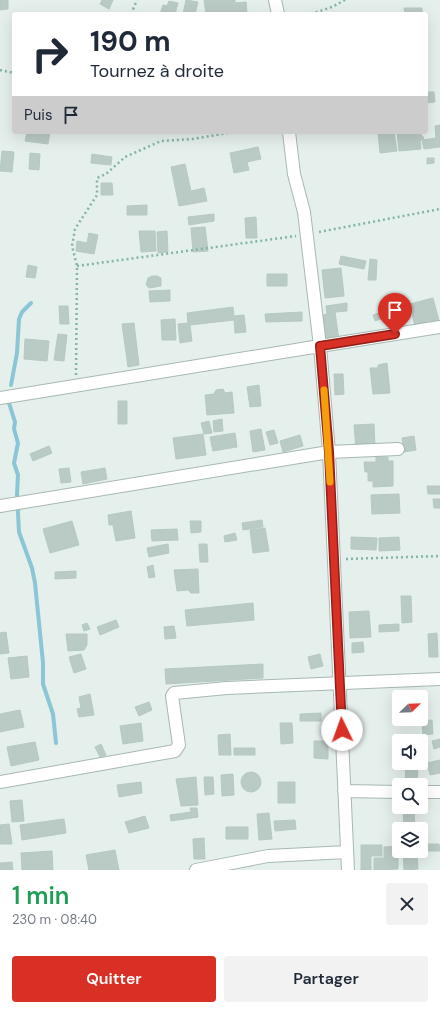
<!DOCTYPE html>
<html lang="fr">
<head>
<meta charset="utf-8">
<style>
	body { margin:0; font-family:"DM Sans",sans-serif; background:#f2f2f3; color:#1f2937; height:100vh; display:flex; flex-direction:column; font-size:15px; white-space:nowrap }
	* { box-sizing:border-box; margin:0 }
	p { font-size:13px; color:#747a83 }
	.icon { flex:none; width:22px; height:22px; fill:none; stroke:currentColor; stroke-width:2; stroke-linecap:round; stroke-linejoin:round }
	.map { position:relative; height:870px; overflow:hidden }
	.details { display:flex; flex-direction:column; background:#fff; flex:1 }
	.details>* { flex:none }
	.hud { position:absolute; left:12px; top:12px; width:416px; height:122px; border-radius:4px; box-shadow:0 4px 16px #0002; background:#fff; color:#1f2937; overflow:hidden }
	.needle { width:26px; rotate:67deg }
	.fabs { position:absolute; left:392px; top:690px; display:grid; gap:8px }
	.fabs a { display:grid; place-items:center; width:36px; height:36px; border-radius:4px; background:#fff; box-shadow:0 4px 16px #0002; font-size:20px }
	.pin { position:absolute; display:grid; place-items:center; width:34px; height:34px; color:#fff; margin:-41px -17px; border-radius:50% 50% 50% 0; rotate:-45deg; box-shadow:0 0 4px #0007 }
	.pin .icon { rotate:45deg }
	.me { position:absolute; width:44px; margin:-22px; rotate:357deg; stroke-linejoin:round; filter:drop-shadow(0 0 3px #0008) }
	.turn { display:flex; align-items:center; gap:14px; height:84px; padding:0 12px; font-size:18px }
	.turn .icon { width:52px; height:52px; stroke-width:2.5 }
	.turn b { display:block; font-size:28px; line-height:34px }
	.then { display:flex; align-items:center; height:38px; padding:0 12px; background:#0003; gap:8px; font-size:15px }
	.round { display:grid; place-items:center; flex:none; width:42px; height:42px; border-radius:4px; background:#f2f2f3 }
	.headline { display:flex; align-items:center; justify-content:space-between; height:68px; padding:0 12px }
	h1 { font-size:24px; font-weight:600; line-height:30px; color:#1e9e55 }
	.button { display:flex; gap:8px; margin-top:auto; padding:8px 12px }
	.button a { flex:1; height:46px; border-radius:4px; background:#d93025; color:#fff; font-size:16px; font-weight:600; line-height:46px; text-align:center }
	.button a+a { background:#f2f2f3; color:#1f2937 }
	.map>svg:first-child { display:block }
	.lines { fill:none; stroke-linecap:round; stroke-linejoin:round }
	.stream { stroke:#8bc6d6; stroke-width:4 }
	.building { fill:#bacac5; stroke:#b7c9c3 }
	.minor-casing { stroke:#a7b8b3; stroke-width:14 }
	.path { stroke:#84b4a8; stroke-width:2.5; stroke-dasharray:2 3; stroke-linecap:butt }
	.minor { stroke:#fff; stroke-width:12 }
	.route-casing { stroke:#8d1f18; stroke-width:10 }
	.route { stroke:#d93025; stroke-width:7 }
	.slow { stroke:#f59e0b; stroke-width:7 }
</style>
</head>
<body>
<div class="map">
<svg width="440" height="870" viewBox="0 0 440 870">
	<rect width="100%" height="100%" fill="#e5efeb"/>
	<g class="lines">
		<path class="stream" d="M11 385 17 353 19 319 22 312 31 303
			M9 403 15 422 14 429 18 443 14 463 18 475 17 494 19 532 32 568 35 583 43 663V684L53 714 56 743"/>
	</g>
	<path class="building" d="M0 0H8V9L0 10Z
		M102 0H113L109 9 100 4Z
		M186 0 198 2 195 14H183Z
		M204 0H235V3L246 2 247 13 206 14Z
		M169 1 178 3 175 14H160L163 5 167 6Z
		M404 8H422V14H405Z
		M426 92H434L435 102 426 103Z
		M440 125V147L424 149 422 140 436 138 435 126Z
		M27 132H50L48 144 25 141Z
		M378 132H394L397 151 380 153Z
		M397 132H419L424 138 420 141 421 149 399 151Z
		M258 147 261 159 247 162 249 170 234 173 230 153Z
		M2 151 14 152 12 172 0 171Z
		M30 153 40 154 39 170 29 169Z
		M92 154 112 157 111 165 91 163Z
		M427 158H434V163L427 164Z
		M185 164 191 191 204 188 207 201 179 206 171 167Z
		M101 183H112L113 195H101Z
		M147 205V215H127V206Z
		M214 214V221L189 225 188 217Z
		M256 217 257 238H246L245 218Z
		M205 227 208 251 193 252 191 228Z
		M139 231H155L156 251 141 252Z
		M167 231 168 252 158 253 157 232Z
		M89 233 98 235 94 254 76 251 77 241 87 243Z
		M341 256 366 261 364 269 339 264Z
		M370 259 377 260 376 280H368Z
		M28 265 37 267 35 278 26 277Z
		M341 268 344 296 325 298 322 270Z
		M267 274H287V286H267Z
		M152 276H157L161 278V286L149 288 146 285 148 278Z
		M170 290V301L150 302 149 291Z
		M433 298 439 321 415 327 410 304Z
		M407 301V308L390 309 389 302Z
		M347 303V311L335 312 339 340 326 342 323 315 327 314 326 306Z
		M59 306H68L69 324H60Z
		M233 307 234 316 244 315 246 332 235 333 234 320 190 325 192 341 180 343 178 324 188 323 187 313Z
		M384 311 386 317 375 321 373 315Z
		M302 312V321L266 322 265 314Z
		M175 319 176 340H162L161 320Z
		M134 323 139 365 128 367 122 324Z
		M58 334 67 335 64 361 54 360Z
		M25 339 49 341 47 361 24 359Z
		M387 363 390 393 373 394 370 368H378V365Z
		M334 374H343L344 394 335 395Z
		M259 385 261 406 250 407 247 387Z
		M223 389 225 393 232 392 234 413 207 415 205 395 214 394 216 390Z
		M118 401H127V424H118Z
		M222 419 223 431 214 432 213 421Z
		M209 421 212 433 204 434 201 423Z
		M374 424 375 448 356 449 354 425Z
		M261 429 265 450 253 452 250 431Z
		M274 430 278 443 270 445 266 432Z
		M235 433 237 447 213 451 210 437Z
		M203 434 206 455 176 459 173 438Z
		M300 435 303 446 283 452 280 441Z
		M414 436 416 450 404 452 402 438Z
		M49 446 52 453 33 461 30 454Z
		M376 457H388V461H393V486L373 487V481H368V472H365L364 462H376Z
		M69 468 71 482 61 483 59 469Z
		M105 468 107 479 83 484 81 472Z
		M427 486H440V494H428Z
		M399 494 400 513 372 514 371 495Z
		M433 499H440V508H434Z
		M131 511 135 538 116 541 113 525H109L108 515Z
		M262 520 263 527 243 530 242 523Z
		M72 521 79 545 50 553 43 529Z
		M190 521H201V532L191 533Z
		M265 528 269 551 253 553 250 530Z
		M177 529 178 540 152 541 151 530Z
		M235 533 237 540 225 542 224 536Z
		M351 537 377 538 376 550 351 549Z
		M399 537 400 550 379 551V538Z
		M168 544 169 553 149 557 147 548Z
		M199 544H207L208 562H200Z
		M153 565 155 577 149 578 147 567Z
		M198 569 199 593H191L188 590 177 591 174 570Z
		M76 571V578L55 579V572Z
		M401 596H411L412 622 402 623Z
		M253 603 254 620 187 626 185 610Z
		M369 611 371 637 350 638 349 612Z
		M116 620 119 627 100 635 97 627Z
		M87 623 90 629 84 631 82 625Z
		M399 624V631L379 632V625Z
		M174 626 176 638 165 639 164 627Z
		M6 632 9 653 0 654V633Z
		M437 633 438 657H429L428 634Z
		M66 634H87V645L84 650 68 651Z
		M363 642 364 652 352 653V643Z
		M81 654 86 669 74 673 69 657Z
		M320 654 323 666 311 669 308 657Z
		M27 656 29 677 11 679 8 658Z
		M263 664V678L166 684 165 669Z
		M90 694 94 715 79 717 77 709 81 708 79 697Z
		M149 702 152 710 139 716 135 707Z
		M394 704H399V716H395Z
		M20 710 24 727 0 732V714Z
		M321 713V721H300V714Z
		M432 720 433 734 423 735 422 721Z
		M141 723 143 741 123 744 120 726Z
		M280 723H292L293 743 281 744Z
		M230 734 231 755H219L218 735Z
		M440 739V747L434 749 432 741Z
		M314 741H328V759L314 758Z
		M35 742 39 760 11 766 7 747Z
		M101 744 106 755 100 757 95 747Z
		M234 748H255V755H234Z
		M393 755H399V763H394Z
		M440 760V773L430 775 427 763Z
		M406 766 418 767 417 783H405Z
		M241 782a10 10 0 1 1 20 0a10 10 0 1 1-20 0Z
		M233 774 234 795 222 796 221 775Z
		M196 777 198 805 181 806 176 779Z
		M204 777H213L214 794 205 795Z
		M141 782 142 793 119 797 117 785Z
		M278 782H295V803H278Z
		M22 800 24 821 12 822 10 801Z
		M403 807H414L415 829H404Z
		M190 808H197L198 817 171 821 170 815 191 812Z
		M269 813 272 839 259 840 257 814Z
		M145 816 149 828 129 833 125 822Z
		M64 819 66 833 22 840 20 825Z
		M295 820 296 829 275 831 274 821Z
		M9 824 12 844H0V825Z
		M226 827H248V839H226Z
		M204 838 205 859H194L193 839Z
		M421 844H439L440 851H421Z
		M361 845H382V856H371V870H361Z
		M398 846V869L374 870V858H384V847Z
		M115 850 119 870H89L86 855Z
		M52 851 53 870H22L21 853Z
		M403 851H417L418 869 404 870Z
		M12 862 13 870H0V863Z"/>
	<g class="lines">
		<defs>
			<path id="minor" d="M275 0 278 14
				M0 398 320 346 304 212 294 174 289 132
				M0 506 329 452 398 449
				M0 782 175 751 179 745 172 696 174 693 227 688 440 679
				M344 791 399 792
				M421 792H440
				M196 870 268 856 347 852
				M348 870 329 452 320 346 440 327"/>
		</defs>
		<use href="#minor" class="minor-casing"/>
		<path class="path" d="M131 14 137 0
			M311 14 332 7 345 0
			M0 70 14 73
			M319 232 440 209
			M77 266 296 236
			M76 375 77 266 72 246 75 229 97 195V178L106 174 125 157 161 141 193 139 233 132
			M346 559 440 556"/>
		<use href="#minor" class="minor"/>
	</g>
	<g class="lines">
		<defs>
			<path id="route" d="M342 730 329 452 320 346 395 334"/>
		</defs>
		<use href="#route" class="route-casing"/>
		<use href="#route" class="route"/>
		<path class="slow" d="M324 390 330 482"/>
	</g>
</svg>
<div class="fabs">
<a><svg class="needle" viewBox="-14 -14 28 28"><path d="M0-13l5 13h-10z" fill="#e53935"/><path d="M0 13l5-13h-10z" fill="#747a83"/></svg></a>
<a><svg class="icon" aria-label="sound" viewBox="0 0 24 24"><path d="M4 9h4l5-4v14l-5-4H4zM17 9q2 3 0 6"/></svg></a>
<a><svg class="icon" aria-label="search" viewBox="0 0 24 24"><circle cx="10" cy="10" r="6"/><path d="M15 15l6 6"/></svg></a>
<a><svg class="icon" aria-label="layers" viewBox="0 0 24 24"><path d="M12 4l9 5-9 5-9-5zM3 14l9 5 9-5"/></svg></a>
</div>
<div class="pin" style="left:395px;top:334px;background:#d93025"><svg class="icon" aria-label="arrive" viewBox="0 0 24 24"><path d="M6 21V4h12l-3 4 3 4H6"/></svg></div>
<svg class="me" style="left:342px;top:730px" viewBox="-20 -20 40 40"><circle r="19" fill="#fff"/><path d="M0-13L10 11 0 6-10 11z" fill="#d93025"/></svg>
<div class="hud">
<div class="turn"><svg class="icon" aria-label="right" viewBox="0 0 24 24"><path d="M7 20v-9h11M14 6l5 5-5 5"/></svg><div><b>190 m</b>Tournez à droite</div></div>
<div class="then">Puis<svg class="icon" aria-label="arrive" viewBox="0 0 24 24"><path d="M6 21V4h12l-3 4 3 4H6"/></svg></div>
</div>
</div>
<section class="details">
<div class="headline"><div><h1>1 min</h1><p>230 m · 08:40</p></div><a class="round"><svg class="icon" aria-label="close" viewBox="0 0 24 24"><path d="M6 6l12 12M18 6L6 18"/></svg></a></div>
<div class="button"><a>Quitter</a><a>Partager</a></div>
</section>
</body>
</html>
